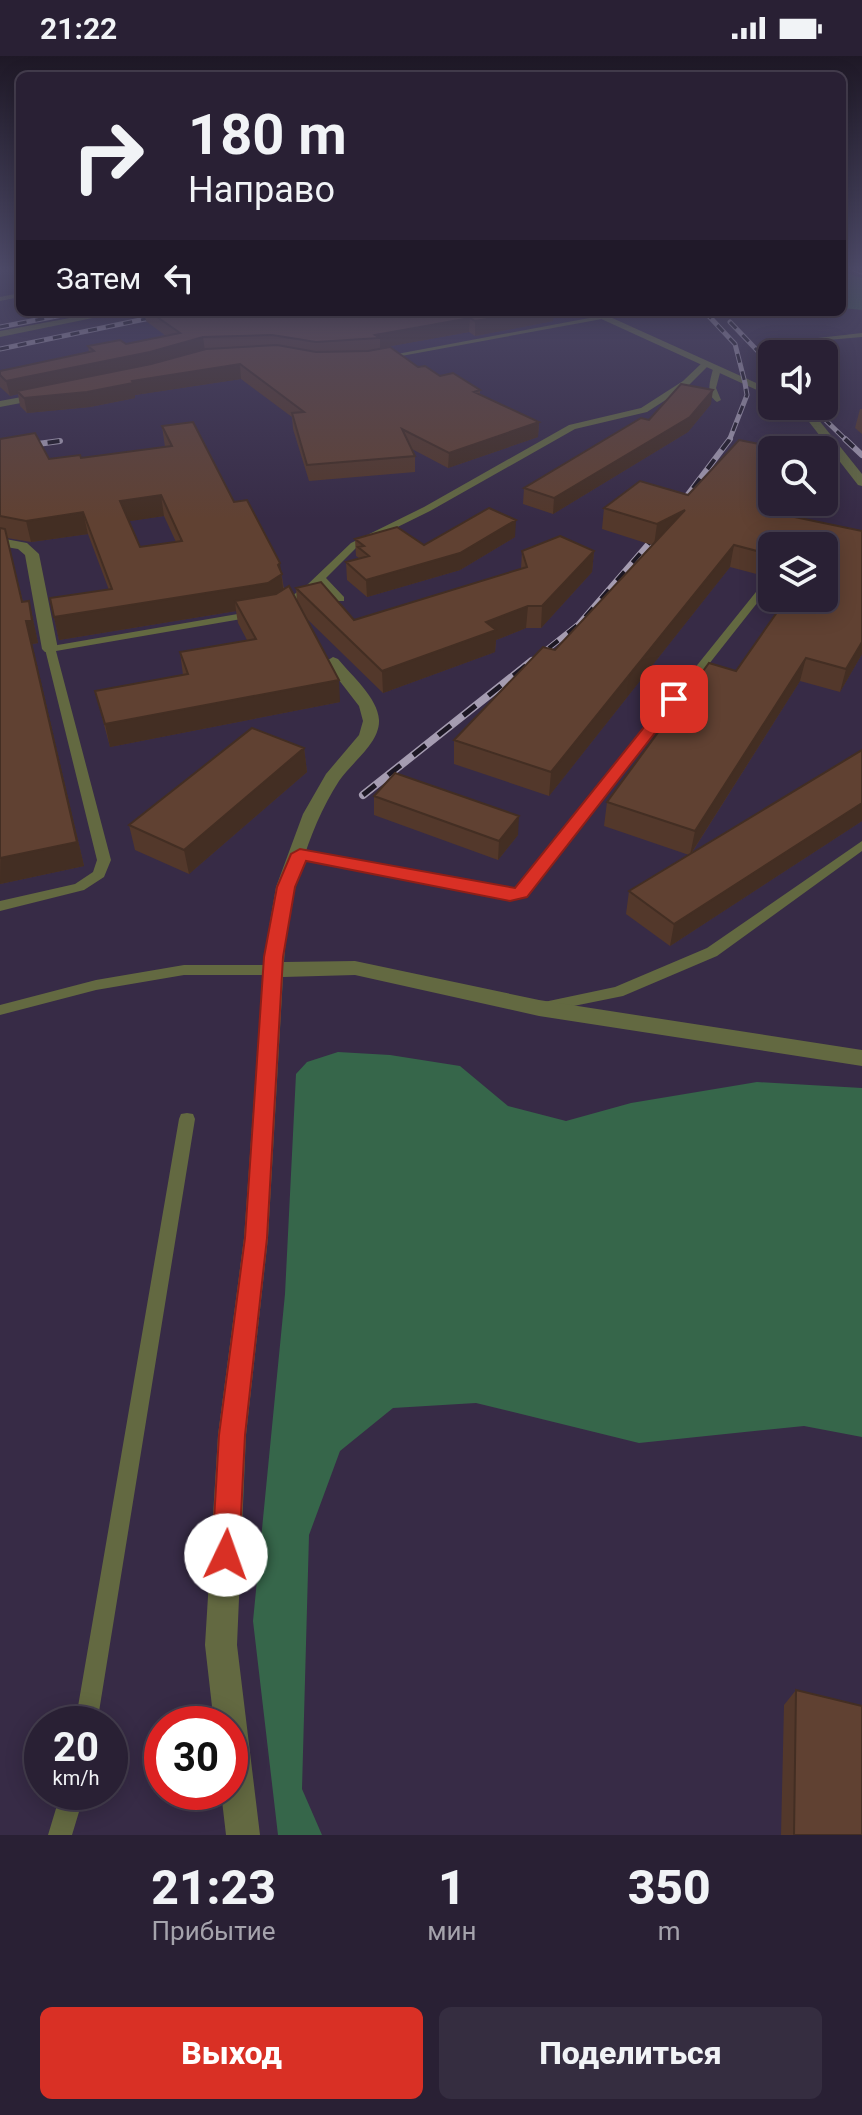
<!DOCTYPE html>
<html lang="ru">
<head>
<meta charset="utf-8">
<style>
	body { margin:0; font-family:Roboto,sans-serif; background:#352d40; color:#f1f3f6; height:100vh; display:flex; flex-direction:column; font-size:30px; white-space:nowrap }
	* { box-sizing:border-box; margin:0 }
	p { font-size:26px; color:#a5a3ac }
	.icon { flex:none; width:44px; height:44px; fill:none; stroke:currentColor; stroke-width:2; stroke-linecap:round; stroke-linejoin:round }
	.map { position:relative; height:1779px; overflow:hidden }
	.drawer { display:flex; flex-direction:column; background:#292034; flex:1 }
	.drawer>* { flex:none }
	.banner { position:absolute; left:16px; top:16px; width:830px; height:244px; border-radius:12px; box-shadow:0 4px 20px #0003,0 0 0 2px #453e4f; background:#292034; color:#f1f3f6; overflow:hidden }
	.buttons { position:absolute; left:758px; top:284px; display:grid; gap:16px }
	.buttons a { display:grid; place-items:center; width:80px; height:80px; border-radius:12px; background:#292034; box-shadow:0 4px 20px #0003,0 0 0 2px #453e4f; font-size:40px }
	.speed { position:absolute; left:24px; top:1650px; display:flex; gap:16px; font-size:40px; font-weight:700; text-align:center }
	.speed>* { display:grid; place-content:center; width:104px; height:104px; border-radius:50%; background:#292034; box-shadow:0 4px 20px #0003,0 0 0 2px #453e4f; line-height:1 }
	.speed small { font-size:20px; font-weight:400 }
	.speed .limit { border:12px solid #d22; background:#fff; color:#111 }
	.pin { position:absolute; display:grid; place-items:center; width:68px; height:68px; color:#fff; margin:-34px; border-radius:16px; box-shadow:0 4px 12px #0006 }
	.me { position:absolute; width:88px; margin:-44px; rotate:3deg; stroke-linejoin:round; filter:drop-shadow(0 0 6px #0008) }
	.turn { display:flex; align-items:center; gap:28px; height:168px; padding:0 40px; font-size:36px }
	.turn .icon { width:104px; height:104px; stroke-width:2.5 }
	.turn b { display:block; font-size:56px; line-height:68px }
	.then { display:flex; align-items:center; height:76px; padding:0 40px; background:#0003; gap:16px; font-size:30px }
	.eta { display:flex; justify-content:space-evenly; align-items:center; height:136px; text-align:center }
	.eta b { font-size:48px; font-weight:800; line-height:56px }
	.action { display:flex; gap:16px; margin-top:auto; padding:16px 40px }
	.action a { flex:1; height:92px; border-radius:12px; background:#d93025; color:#fff; font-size:32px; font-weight:800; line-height:92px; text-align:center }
	.action a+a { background:#352d40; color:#f1f3f6 }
	.status { display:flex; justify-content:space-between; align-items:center; height:56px; padding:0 40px; background:#292034; direction:ltr }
	.status svg { height:22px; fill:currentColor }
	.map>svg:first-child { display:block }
	.green { fill:#36664a }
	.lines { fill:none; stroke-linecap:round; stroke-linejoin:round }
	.service { fill:#636941; fill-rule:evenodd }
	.minor { fill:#636941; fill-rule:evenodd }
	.rail-far2-casing { stroke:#a59cb1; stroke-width:5 }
	.rail-far1-casing { stroke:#a59cb1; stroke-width:6 }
	.rail-casing { stroke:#a59cb1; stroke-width:8 }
	.rail-far2 { stroke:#1c1723; stroke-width:3; stroke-dasharray:9; stroke-linecap:butt }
	.rail-far1 { stroke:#1c1723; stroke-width:4; stroke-dasharray:12; stroke-linecap:butt }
	.rail { stroke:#1c1723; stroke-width:5; stroke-dasharray:16; stroke-linecap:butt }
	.wall { fill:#53382b; fill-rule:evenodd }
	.shaded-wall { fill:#432e23 }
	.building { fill:#604132; stroke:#432e23; stroke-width:2; fill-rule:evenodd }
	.route { fill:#d93025; stroke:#8d1f18; stroke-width:2 }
</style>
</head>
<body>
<div class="status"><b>21:22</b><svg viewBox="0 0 49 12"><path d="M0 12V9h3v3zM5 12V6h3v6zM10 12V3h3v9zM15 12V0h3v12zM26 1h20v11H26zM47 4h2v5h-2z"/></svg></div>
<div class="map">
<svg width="862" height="1779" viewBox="0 0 862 1779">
	<rect width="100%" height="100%" fill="#372b46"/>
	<path class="green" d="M842 215 862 222V254L842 252Z
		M338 996 390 999 460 1010 508 1050 566 1065 631 1047 757 1026 862 1032V1381L804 1370 639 1387 476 1347 393 1352 340 1395 309 1479 302 1733 322 1779H278L253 1565 285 1238 296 1018 307 1006Z"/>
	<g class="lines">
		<path class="service" d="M20 237V241L0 245V241Z
			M600 260 602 263 385 303 381 301Z
			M862 277V281L804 286 800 284Z
			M704 305 711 307 689 329 647 356 575 373 430 455 357 491 326 522 344 541V545H336L320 527 283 555 274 553 307 529 351 487 424 451 569 369 641 352 683 325Z
			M717 311 721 313 716 332 721 344 717 346C705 338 710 325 713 313Z
			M764 526 772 528 526 840 510 844 300 802 294 798 300 794 510 834 517 833Z
			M255 555 259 556V560L56 595 111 804 104 821 84 834 0 855V845L75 828 93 816 97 804 45 593 46 591Z
			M862 785V795L717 900 623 940 544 956 539 955 537 951 539 947 544 946 615 931 707 892Z
			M184 909H273L280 914 273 919H184L96 934 0 959V949L96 924Z
			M187 1057 193 1058 195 1063 97 1668H75L179 1063 181 1058Z
			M61 1736H85L72 1779H48Z"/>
		<path class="minor" d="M102 256H122L0 281V275Z
			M586 256H599L772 334V341Z
			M43 337 47 338V342L0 351V345Z
			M791 350H804L814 358 862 418V430L858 429 806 362Z
			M0 482 27 487 39 498 58 593 55 596H45L42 593 25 499 18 493 0 490Z
			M333 601 338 603C351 619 378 642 379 664 380 687 351 707 339 725 306 776 288 846 284 906L355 905 539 944 862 994V1010L539 960 355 919 283 921 268 1182 246 1379 237 1589 260 1779H226L221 1736H230V1668H214L205 1589 218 1379 244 1182 264 901 276 831 303 758 326 718 359 679 363 665 359 650 325 606Z"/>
		<defs>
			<path id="rail-far2" d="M854 213 862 216
				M705 256 735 288 745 327 747 339 729 385
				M730 266 772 310
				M0 271 78 256
				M0 293 179 256
				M811 350 847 385"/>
			<path id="rail-far1" d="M845 383 862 399
				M0 393 60 385
				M530 607 579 568 665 469 730 383"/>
			<path id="rail" d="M363 739 532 605"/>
		</defs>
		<use href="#rail-far2" class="rail-far2-casing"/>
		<use href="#rail-far1" class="rail-far1-casing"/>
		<use href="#rail" class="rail-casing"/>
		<use href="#rail-far2" class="rail-far2"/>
		<use href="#rail-far1" class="rail-far1"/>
		<use href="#rail" class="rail"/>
	</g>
	<path class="wall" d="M144 256H555H554L553 265 475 280 469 276 380 292 418 311 480 334V338L539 366 538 381 448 412 412 393 415 400V416L309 425 293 373 292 361 241 323 135 339V342L90 351 27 357 20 350 18 338 10 340 0 331V315L89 296 88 290 126 288 166 280 146 265Z
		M711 348 688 376 553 458 523 448 524 432Z
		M860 353H862V378L855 372Z
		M162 370 234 446 281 515 284 533 297 546 296 532 354 564 521 513 522 495H594L592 516 541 572H526L496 584 495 596 383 637 305 561 340 646 110 691 95 635 183 619 180 596 247 584 238 567 236 555 59 584 54 561 109 534 88 478 31 486 7 482 23 546 29 545 34 568 38 587 32 588 84 810 0 828V383L49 403 81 402 165 391ZM164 460 176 486 140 491 129 465Z
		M786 446 777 457 862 475V598L840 636 800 625 691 798 862 694V765L670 890 626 858 629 835 689 799 604 770 607 746 736 615 824 490H772V522L730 511 549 740 454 708V684L555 594 652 489 602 473 604 452Z
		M515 481 460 514 367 541 347 524 346 506 359 502 356 500 355 483 424 489Z
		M304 692 307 716 189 818 135 794 129 769Z
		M374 740 518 779 498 804 374 759Z
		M796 1634 862 1779H781L784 1649Z"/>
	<path class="shaded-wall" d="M529 256H555H554L553 265 475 280V265Z
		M470 262 469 276 380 292V282L375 279Z
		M203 281 205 295 152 311 17 335 18 338 10 340 6 325Z
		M240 308 241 323 135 339V342L90 351 27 357 24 342Z
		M713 334 711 348 688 376 553 458 554 442Z
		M539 366 538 381 448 412 449 397Z
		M161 439 164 460 124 466 120 445Z
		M773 446H786L762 476 766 455Z
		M685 454 654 489 657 468Z
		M83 456 88 478 31 486 26 465Z
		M516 464 515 481 460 514 367 541 366 524Z
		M5 473 27 565 29 545 34 568 38 587 32 588 84 810 0 828Z
		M734 489 730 511 549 740 551 716Z
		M594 495 592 516 541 572 542 550Z
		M280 507 284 540 235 545 236 555 59 584 54 561 278 509Z
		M528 550 526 572 496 584 495 596 383 637 382 615 486 566Z
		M862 586V598L840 636 846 613Z
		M806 602 800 625 690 799 695 775Z
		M339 624 340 646 110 691 105 668Z
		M304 692 307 716 189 818 184 794Z
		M862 747V765L670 890 674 868Z
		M519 760 518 779 498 804 499 785Z"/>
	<path class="building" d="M150 256H529L475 265 470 262 375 279 380 282 316 286 272 279 203 281 150 296 6 325 0 319V315L94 295 88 290 120 284 126 288 180 277Z
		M277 289 316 296 368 295 390 291 418 311 425 310 440 320 453 317 480 334 474 336 539 366 449 397 402 373 415 400 307 409 292 357 304 356 240 308 132 325 133 327 87 336 24 342 17 335 151 308 206 293Z
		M681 328 713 334 690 361 554 442 524 432 641 362 649 364Z
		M193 366 234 446 247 444 280 507 278 509 282 518 268 527 54 561 50 542 112 533 83 456 26 465 0 460V383L35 377 49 403 80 399 81 402 172 390 162 370ZM161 439 182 485 140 491 120 445Z
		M739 384 788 394H772L773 446 766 455 862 475V586L846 613 806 602 695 775 607 746 709 607 736 615 787 542H824V490H772V499L734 489 551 716 454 684 543 591 555 594 685 454 657 468 604 452 640 425 688 439Z
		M489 452 516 464 460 497 366 524 346 506 369 500 358 491 364 490 355 483 397 471 424 489Z
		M0 472 5 473 22 546 29 545 32 565H26L77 786 0 802Z
		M560 480 594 495 542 550H528L486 566 496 574 382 615 296 532 321 526 354 564 527 511 522 495Z
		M289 530 339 624 105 668 95 635 188 618 180 596 256 583 235 545 276 538Z
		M252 672 304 692 184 794 129 769Z
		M862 694V747L674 868 629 835Z
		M395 717 519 760 499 785 374 740Z
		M796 1634 862 1650V1779H794Z"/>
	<linearGradient id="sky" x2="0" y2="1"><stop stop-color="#1e1826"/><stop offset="0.46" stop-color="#4d4a68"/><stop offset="1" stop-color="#4d4a68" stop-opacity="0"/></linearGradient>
	<rect width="862" height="463" fill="url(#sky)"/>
	<path class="route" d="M674 639 679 640V646L527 841 510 845 306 805 295 831 283 901 267 1182 245 1379 239 1499 235 1509 226 1513 216 1509 212 1499 219 1379 245 1182 264 901 277 831 291 798 300 793 515 832 669 640Z"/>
</svg>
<div class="buttons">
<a><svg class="icon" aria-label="sound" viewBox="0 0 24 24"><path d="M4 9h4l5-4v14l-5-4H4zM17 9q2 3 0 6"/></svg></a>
<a><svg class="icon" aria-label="search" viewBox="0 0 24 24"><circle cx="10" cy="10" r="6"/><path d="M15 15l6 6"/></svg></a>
<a><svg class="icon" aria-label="layers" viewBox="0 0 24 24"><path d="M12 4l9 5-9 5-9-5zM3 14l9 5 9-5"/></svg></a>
</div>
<div class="speed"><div>20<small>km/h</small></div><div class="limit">30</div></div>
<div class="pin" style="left:674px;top:643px;background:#d93025"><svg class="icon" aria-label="arrive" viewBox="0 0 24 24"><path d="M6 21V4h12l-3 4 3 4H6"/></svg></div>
<svg class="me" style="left:226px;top:1499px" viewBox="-20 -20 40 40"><circle r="19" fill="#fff"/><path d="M0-13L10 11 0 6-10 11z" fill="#d93025"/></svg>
<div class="banner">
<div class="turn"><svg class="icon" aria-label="right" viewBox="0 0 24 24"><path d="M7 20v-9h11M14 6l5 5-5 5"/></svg><div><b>180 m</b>Направо</div></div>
<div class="then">Затем<svg class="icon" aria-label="left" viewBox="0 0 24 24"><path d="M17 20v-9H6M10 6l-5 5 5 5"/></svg></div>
</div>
</div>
<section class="drawer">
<div class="eta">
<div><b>21:23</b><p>Прибытие</p></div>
<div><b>1</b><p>мин</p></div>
<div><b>350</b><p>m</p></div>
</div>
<div class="action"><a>Выход</a><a>Поделиться</a></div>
</section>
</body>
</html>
